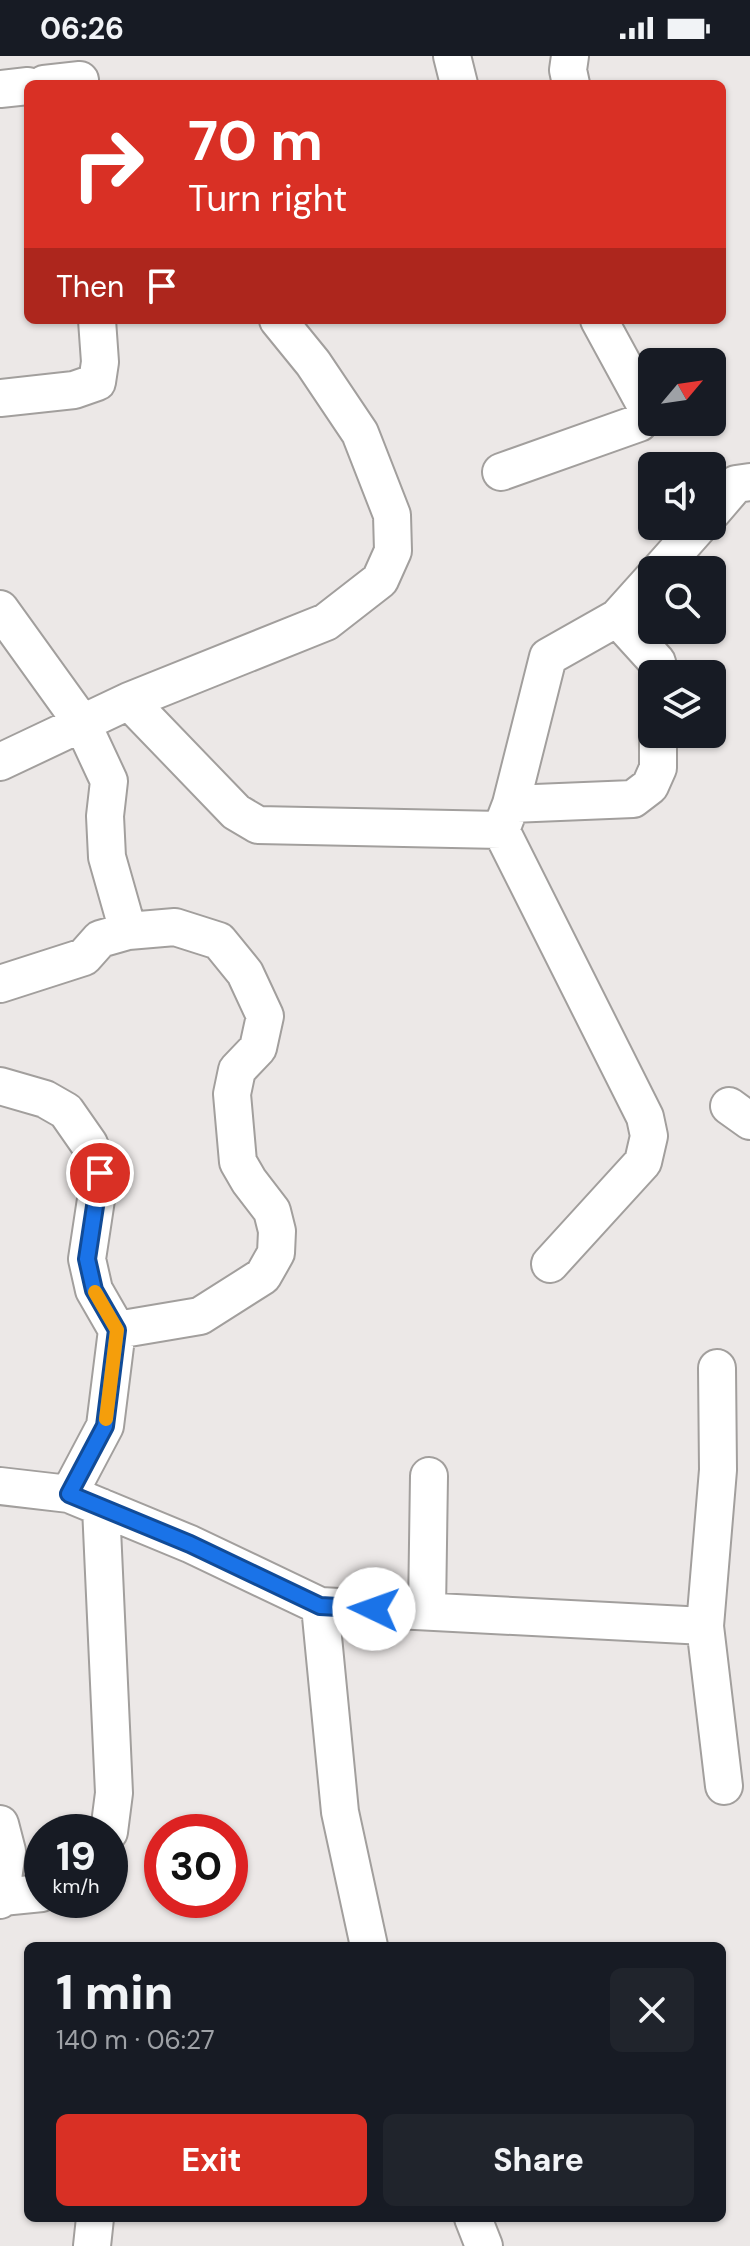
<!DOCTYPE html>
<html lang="en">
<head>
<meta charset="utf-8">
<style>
	body { margin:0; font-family:"DM Sans",sans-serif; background:#20242c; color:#f1f3f6; height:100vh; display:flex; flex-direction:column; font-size:30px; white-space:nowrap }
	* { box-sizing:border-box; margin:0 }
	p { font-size:26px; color:#9ea1a6 }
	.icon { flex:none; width:44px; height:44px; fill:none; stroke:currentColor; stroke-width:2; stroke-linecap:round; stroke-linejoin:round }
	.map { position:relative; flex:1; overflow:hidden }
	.panel { position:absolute; left:24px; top:1886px; width:702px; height:280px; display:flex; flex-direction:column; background:#171b24; border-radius:12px; box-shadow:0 2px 6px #0004 }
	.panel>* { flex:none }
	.top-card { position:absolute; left:24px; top:24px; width:702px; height:244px; border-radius:12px; box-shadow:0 2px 6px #0004; background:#d93025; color:#fff; overflow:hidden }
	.needle { width:52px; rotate:61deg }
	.buttons { position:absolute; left:638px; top:292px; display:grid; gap:16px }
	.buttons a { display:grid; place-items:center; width:88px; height:88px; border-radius:12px; background:#171b24; box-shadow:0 2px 6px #0004; font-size:40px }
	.speed { position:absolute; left:24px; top:1758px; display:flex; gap:16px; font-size:40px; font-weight:700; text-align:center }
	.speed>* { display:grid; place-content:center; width:104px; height:104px; border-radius:50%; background:#171b24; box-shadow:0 2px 6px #0004; line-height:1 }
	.speed small { font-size:20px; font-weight:400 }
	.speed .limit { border:12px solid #d22; background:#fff; color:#111 }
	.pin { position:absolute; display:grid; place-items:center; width:68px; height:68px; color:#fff; margin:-34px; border:4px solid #fff; border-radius:50%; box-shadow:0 2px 8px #0007 }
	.me { position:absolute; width:88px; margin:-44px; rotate:273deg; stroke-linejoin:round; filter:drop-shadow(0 0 6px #0008) }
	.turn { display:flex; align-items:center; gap:28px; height:168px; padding:0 32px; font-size:36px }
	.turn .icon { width:104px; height:104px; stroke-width:2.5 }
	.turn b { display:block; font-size:56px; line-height:68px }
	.then { display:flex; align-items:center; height:76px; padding:0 32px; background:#0003; gap:16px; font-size:30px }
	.round { display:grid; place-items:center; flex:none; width:84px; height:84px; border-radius:12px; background:#20242c }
	.summary { display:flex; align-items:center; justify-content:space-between; height:136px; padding:0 32px }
	h1 { font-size:48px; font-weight:800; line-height:60px }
	.primary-button { display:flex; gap:16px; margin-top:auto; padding:16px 32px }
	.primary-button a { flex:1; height:92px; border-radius:12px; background:#d93025; color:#fff; font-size:32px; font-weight:800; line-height:92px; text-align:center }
	.primary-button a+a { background:#20242c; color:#f1f3f6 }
	.status { display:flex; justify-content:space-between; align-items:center; height:56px; padding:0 40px; background:#171b24; direction:ltr }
	.status svg { height:22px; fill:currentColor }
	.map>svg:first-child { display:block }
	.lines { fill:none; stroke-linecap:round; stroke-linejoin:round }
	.street-casing { stroke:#a29f9d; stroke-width:40 }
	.street { stroke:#fff; stroke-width:36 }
	.route-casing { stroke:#114b97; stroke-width:20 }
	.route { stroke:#1a73e8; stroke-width:14 }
	.slow { stroke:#f59e0b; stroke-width:14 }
</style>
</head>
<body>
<div class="status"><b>06:26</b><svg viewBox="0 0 49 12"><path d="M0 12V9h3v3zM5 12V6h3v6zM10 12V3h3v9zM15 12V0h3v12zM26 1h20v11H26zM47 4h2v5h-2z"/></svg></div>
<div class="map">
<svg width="750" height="2190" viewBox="0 0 750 2190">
	<rect width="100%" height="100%" fill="#ece8e7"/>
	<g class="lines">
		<defs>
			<path id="street" d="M452 0 459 28
				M570 0 568 14 571 28
				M44 28 80 24
				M0 33 28 30
				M0 342 74 334 97 326 100 306 97 264
				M501 416 639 367 648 354 599 264
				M712 456 736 428 750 426
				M660 514 699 470
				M0 553 82 667 109 725 105 760 107 801 128 875
				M617 562 657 606 659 618
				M129 645 236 756 258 769 501 774
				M0 706 129 645 326 566 380 524 393 495 392 459 360 377 313 307 278 264
				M511 748 633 743 650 730 658 712V678
				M0 928 84 901 100 883 128 875 175 871 219 885 245 917 265 960 258 992 237 1014 232 1038 238 1106 249 1125 272 1155 277 1175 276 1197 263 1220 200 1260 117 1274
				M0 1030 45 1043 66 1055 89 1088 100 1117 87 1203 94 1234 117 1274 105 1370 69 1438
				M729 1050 750 1065
				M550 1208 643 1106 649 1080 645 1061 501 774 511 748 548 601 617 562 652 523
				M717 1312 718 1414 705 1570 724 1730
				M0 1430 69 1438 190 1488 320 1550 705 1570
				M101 1451 114 1737 109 1776
				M320 1550 340 1756 369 1890
				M427 1555 429 1420
				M0 1768 7 1795 0 1844
				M2 1841 42 1837
				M473 2162 484 2190
				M92 2190 95 2162"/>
		</defs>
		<use href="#street" class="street-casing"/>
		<use href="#street" class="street"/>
	</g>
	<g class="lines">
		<defs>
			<path id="route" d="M100 1117 87 1203 94 1234 117 1274 105 1370 69 1438 190 1488 320 1550 374 1553"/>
		</defs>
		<use href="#route" class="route-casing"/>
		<use href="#route" class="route"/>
		<path class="slow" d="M95 1236 117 1274 106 1363"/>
	</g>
</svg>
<div class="buttons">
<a><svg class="needle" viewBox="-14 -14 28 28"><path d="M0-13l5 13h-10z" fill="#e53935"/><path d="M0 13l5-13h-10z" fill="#9ea1a6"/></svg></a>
<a><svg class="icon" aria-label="sound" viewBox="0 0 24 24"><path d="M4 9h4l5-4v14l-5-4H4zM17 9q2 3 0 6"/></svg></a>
<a><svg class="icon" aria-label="search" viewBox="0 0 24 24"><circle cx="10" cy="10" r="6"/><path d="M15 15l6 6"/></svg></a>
<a><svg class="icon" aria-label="layers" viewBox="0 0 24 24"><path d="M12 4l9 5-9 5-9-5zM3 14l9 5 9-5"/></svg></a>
</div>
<div class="speed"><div>19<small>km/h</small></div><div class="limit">30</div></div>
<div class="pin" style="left:100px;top:1117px;background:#d93025"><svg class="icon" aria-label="arrive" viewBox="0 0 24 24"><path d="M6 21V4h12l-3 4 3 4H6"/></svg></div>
<svg class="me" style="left:374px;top:1553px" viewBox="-20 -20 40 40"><circle r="19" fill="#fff"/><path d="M0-13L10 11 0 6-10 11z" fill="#1a73e8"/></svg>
<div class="top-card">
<div class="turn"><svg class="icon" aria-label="right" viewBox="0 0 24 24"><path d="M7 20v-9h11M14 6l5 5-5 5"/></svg><div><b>70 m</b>Turn right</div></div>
<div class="then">Then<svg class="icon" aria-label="arrive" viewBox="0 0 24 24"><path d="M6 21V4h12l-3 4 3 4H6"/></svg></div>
</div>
<section class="panel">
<div class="summary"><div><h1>1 min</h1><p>140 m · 06:27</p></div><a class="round"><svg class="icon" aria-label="close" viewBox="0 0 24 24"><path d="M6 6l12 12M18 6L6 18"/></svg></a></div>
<div class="primary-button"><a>Exit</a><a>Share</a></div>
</section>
</div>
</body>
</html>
